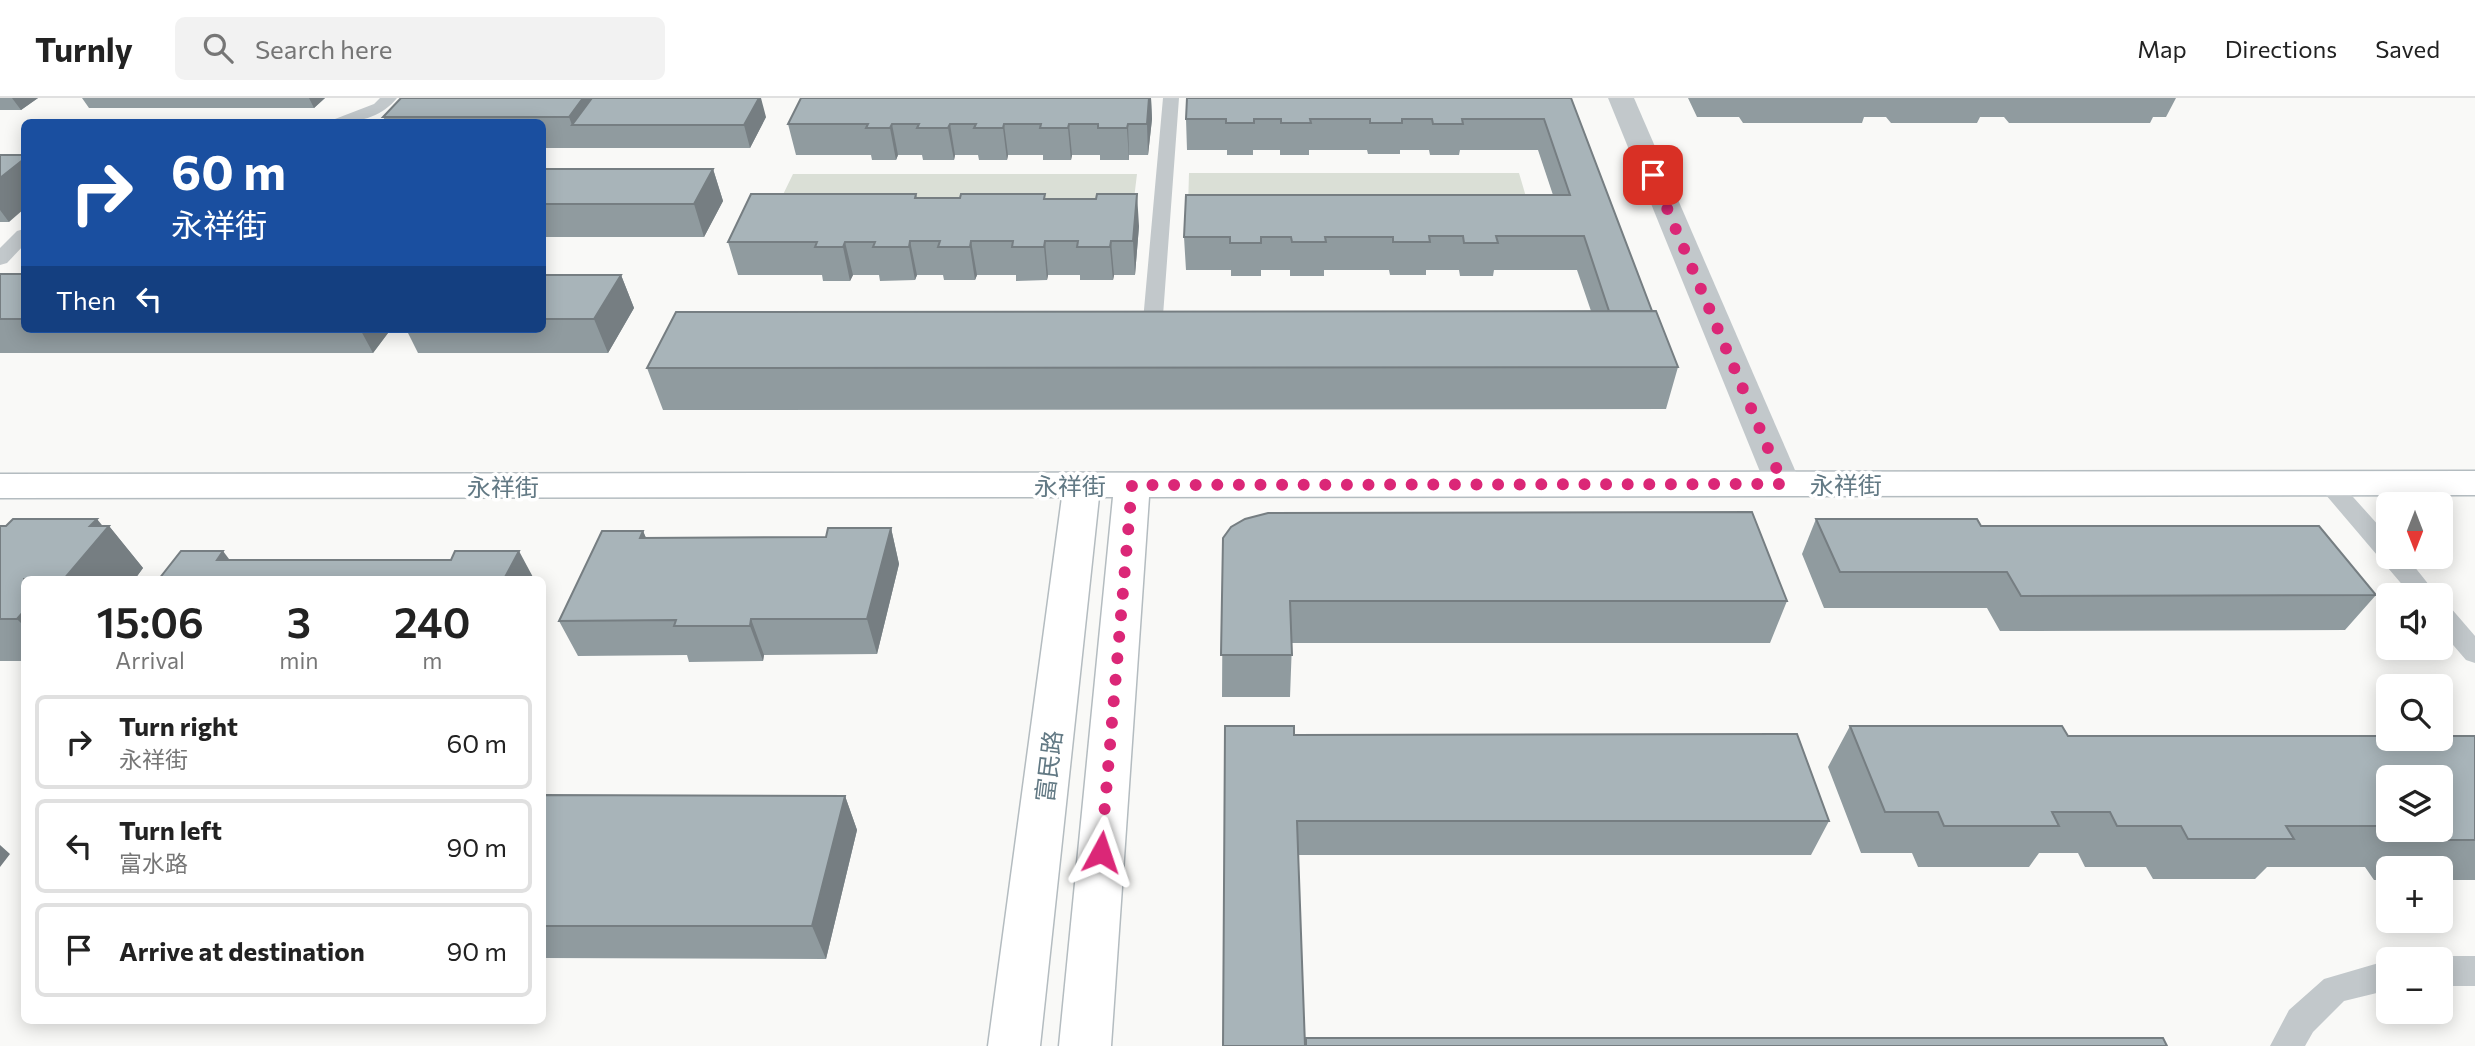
<!DOCTYPE html>
<html lang="en">
<head>
<meta charset="utf-8">
<style>
	body { margin:0; font-family:Commissioner,"Noto Sans SC",sans-serif; background:#f2f2f2; color:#222; height:100vh; display:flex; flex-direction:column; font-size:26px; white-space:nowrap }
	* { box-sizing:border-box; margin:0 }
	p { font-size:23px; color:#767676 }
	.icon { flex:none; width:38px; height:38px; fill:none; stroke:currentColor; stroke-width:2; stroke-linecap:round; stroke-linejoin:round }
	.map { position:relative; flex:1; overflow:hidden }
	.side { position:absolute; left:21px; top:478px; width:525px; height:448px; display:flex; flex-direction:column; background:#fff; border-radius:10px; box-shadow:0 4px 18px #0003 }
	.side>* { flex:none }
	.banner { position:absolute; left:21px; top:21px; width:525px; height:214px; border-radius:10px; box-shadow:0 4px 18px #0003; background:#1a4fa0; color:#fff; overflow:hidden }
	.needle { width:46px; rotate:180deg }
	.buttons { position:absolute; left:2376px; top:394px; display:grid; gap:14px }
	.buttons a { display:grid; place-items:center; width:77px; height:77px; border-radius:10px; background:#fff; box-shadow:0 4px 18px #0003; font-size:35px }
	.pin { position:absolute; display:grid; place-items:center; width:60px; height:60px; color:#fff; margin:-30px; border-radius:14px; box-shadow:0 4px 10px #0006 }
	.me { position:absolute; width:77px; margin:-38px; rotate:5deg; stroke-linejoin:round; filter:drop-shadow(0 0 5px #0008) }
	.turn { display:flex; align-items:center; gap:24px; height:147px; padding:0 35px; font-size:32px }
	.turn .icon { width:91px; height:91px; stroke-width:2.5 }
	.turn b { display:block; font-size:49px; line-height:60px }
	.then { display:flex; align-items:center; height:66px; padding:0 35px; background:#0003; gap:14px; font-size:26px }
	.eta { display:flex; justify-content:space-evenly; align-items:center; height:119px; text-align:center }
	.eta b { font-size:42px; font-weight:600; line-height:49px }
	ul { padding:0; list-style:none }
	li { display:flex; align-items:center; gap:21px; height:94px; margin:0 14px 10px; padding:0 21px; border:4px solid #e0e0e0; border-radius:10px }
	li div { flex:1 }
	li b { display:block; font-size:26px }
	li em { font-style:normal }
	header { display:flex; align-items:center; gap:42px; box-sizing:border-box; height:98px; padding:0 35px; background:#fff; border-bottom:2px solid #e0e0e0 }
	header strong { font-size:33px }
	nav { display:flex; gap:38px; margin-inline-start:auto; font-size:24px }
	.search { width:490px; height:63px; background:#f2f2f2; display:flex; align-items:center; gap:18px; box-sizing:border-box; padding:0 24px; border-radius:10px; color:#767676; font-size:26px }
	.map>svg:first-child { display:block }
	.green { fill:#dadfd6 }
	.lines { fill:none; stroke-linecap:round; stroke-linejoin:round }
	.secondary-casing { stroke:#b4bcc0; stroke-width:3 }
	.lane { fill:#c2c8cb; fill-rule:evenodd }
	.street { fill:#c2c8cb; fill-rule:evenodd }
	.secondary { fill:#fff; fill-rule:evenodd }
	.wall { fill:#909b9f; fill-rule:evenodd }
	.shaded-wall { fill:#767e82 }
	.building { fill:#a8b4b9; stroke:#767e82; stroke-width:2 }
	.route { stroke:#db2777; stroke-width:12; stroke-dasharray:0 21.6 }
	.labels { text-anchor:middle; dominant-baseline:central; stroke-width:7; stroke-linejoin:round; paint-order:stroke }
	.street-label { font-size:24px; fill:#627984; stroke:#fff }
</style>
</head>
<body>
<header>
<strong>Turnly</strong>
<div class="search"><svg class="icon" aria-label="search" viewBox="0 0 24 24"><circle cx="10" cy="10" r="6"/><path d="M15 15l6 6"/></svg>Search here</div>
<nav><a>Map</a><a>Directions</a><a>Saved</a></nav>
</header>
<div class="map">
<svg width="2475" height="948" viewBox="0 0 2475 948">
	<rect width="100%" height="100%" fill="#f9f9f7"/>
	<path class="green" d="M1189 75H1519L1529 109H1188Z
		M793 76H1137L1133 109H777Z"/>
	<g class="lines">
		<defs>
			<path id="secondary" d="M2475 373V397L1149 399 1111 948H1059L1113 399H1099L1040 948H988L1062 399 0 400V376Z"/>
		</defs>
		<use href="#secondary" class="secondary-casing"/>
		<path class="lane" d="M380 0H397C382 19 356 26 333 24L335 21 374 6Z
			M1163 0H1179L1161 245 1158 249H1144L1141 245Z
			M24 131V147L7 165 0 167V150L17 133Z
			M2328 377 2336 380 2389 439V458H2406L2437 497H2411L2320 390 2317 385 2320 380Z
			M2441 507 2450 509 2475 538V565L2466 562 2441 533Z
			M2441 858H2475V888H2441V861H2434Z
			M2389 862V892L2344 903 2313 934 2305 948H2270L2289 912 2324 881Z"/>
		<path class="street" d="M1608 0H1634L1801 386 1796 394 1783 398 1770 394 1765 386Z"/>
		<use href="#secondary" class="secondary"/>
	</g>
	<path class="wall" d="M0 0H38L21 12H0Z
		M82 0H325L314 10H89Z
		M801 0H1151L1152 21 1148 57H1129V62H1100V57H1072L1071 62H1043V57H1008L1007 62H979L978 57H955L954 62H923L922 57H898L896 62H872L871 57H796L788 26Z
		M1571 0 1652 213 1678 269 1666 311 663 312 647 270 1591 213 1577 172H1494L1493 178H1460L1459 172H1426V177H1390L1389 172H1324V178H1290V172H1261V178H1231V172H1186L1184 139 1553 97 1538 52H1460L1459 57H1430L1429 52H1400V56H1368L1367 52H1309V57H1280V52H1253V57H1227V52H1187L1186 21Z
		M1688 0H2176L2166 19H2153L2150 25H2009L2004 19H1980L1977 25H1891L1886 19H1864L1862 25H1743L1739 19H1697Z
		M383 19H766L750 50H542V24H386Z
		M0 57 9 124H0Z
		M542 71H713L723 103 704 139H542Z
		M916 96 917 100 1045 101 1139 128 1135 177H1114L1113 182H1080V177H1048L1047 182 1016 183V177H977L975 182H944L943 177H917L915 182 880 183 879 177H853L850 183H823L822 177H738L728 144Z
		M0 176H24V231H391L373 255H0Z
		M542 177H621L634 210 608 255H418L406 231H542Z
		M1816 421 1981 428 2376 497 2345 532 2000 533 1987 510H1824L1802 456Z
		M0 428H109L143 470 135 481H24V563H0Z
		M891 430 899 466 877 556 764 557 763 563 689 564 687 557 578 558 559 523 643 433 646 440 826 439Z
		M1223 440 1787 503 1770 545H1292L1290 599H1222Z
		M1850 628 2068 638H2475V782H2441V770H2389V782H2374L2365 769H2267L2255 781H2153L2146 769H2085L2078 755H2039L2029 769H1918L1912 755H1861L1828 669ZM2389 679 2441 732H2389Z
		M1294 637 1829 723 1811 757H1298L1305 946 1223 948Z
		M542 697 845 698 857 732 826 861 542 860Z"/>
	<path class="shaded-wall" d="M12 0H38L21 12Z
		M309 0H325L314 10Z
		M583 0H596L572 27 569 19Z
		M759 0H761L766 19 750 50 744 27Z
		M1149 0H1151L1152 21 1148 57 1147 26Z
		M892 26 898 57 896 62 890 30Z
		M950 26 955 57 954 62 948 30Z
		M1004 26 1008 57 1007 62 1003 30Z
		M1069 26 1072 57 1071 62 1068 30Z
		M1128 26 1129 57V62L1127 30Z
		M24 61V111L9 124 0 112V80Z
		M713 71 723 103 704 139 694 106Z
		M1137 96 1139 128 1135 177 1133 143Z
		M910 143 917 177 915 182 909 149Z
		M971 143 977 177 975 182 970 149Z
		M1045 143 1048 177 1047 182 1044 149Z
		M1111 143 1114 177 1113 182 1110 149Z
		M845 144 853 177 850 183 843 149Z
		M621 177 634 210 608 255 594 221Z
		M360 231H391L373 255Z
		M97 421 106 432 109 428 143 470 135 481H64L90 428Z
		M891 430 899 466 877 556 867 521Z
		M643 433 658 468 640 440Z
		M223 453 244 481 217 462Z
		M519 453 534 481H504Z
		M24 513V528L17 521Z
		M751 521 764 557 763 563 750 528Z
		M845 698 857 732 826 861 812 828Z
		M0 747 10 756 0 769Z"/>
	<path class="building" d="M401 0H583L569 19H383Z
		M592 0H759L744 27H572Z
		M801 0H1149L1147 26H1128L1127 30H1098V26H1069L1068 30H1040L1041 26H1004L1003 30H974L976 26H950L948 30H917L919 26H892L890 30H866L868 26H788Z
		M1187 0H1571L1652 213H1609L1584 138H1496L1498 145H1464L1463 138H1429L1430 144H1393V139H1325L1326 144H1292L1291 139H1261V145H1230V139H1184L1186 97H1570L1544 21H1462L1463 26H1433L1432 21H1402V25H1370V21H1310L1311 25H1281V21H1254V25H1226V21H1186Z
		M0 57H24V61L0 80Z
		M542 71H713L694 106H542Z
		M751 96H916L915 100H960L961 96H1045L1044 101H1096L1097 96H1137L1133 143H1111L1110 149H1077L1078 143H1045L1044 149H1012L1013 143H971L970 149H938L940 143H910L909 149H873L875 144H845L843 149H815L817 144H728Z
		M0 176H24V221H0Z
		M542 177H621L594 221H542Z
		M1656 213 1678 269 647 270 676 214Z
		M1752 414 1787 503H1290L1292 557H1221L1223 440 1231 429 1245 421 1268 415Z
		M13 421H97L90 428H109L64 481H24V513L17 521H0V428H6Z
		M1816 421H1977L1981 428H2319L2376 497 2021 498 2007 474H1840Z
		M828 430H891L867 521H751L750 528H674L676 522 559 523 602 433H643L640 440 826 439Z
		M181 453H223L217 462H451L455 453H519L504 481H159Z
		M1225 628H1294V637L1797 636 1829 723H1297L1305 948H1223Z
		M1850 628H2062L2068 638H2389V640H2441V638H2475V742H2418L2410 732H2441V679H2389V728H2286L2294 741H2188L2181 728H2117L2110 714H2052L2059 728H1944L1938 714H1885Z
		M542 697 845 698 812 828H542Z
		M1306 940H2163L2167 948H1306Z"/>
	<g class="lines">
		<path class="route" d="M1101 754 1132 387 1783 386 1653 77"/>
	</g>
	<g class="labels">
		<g class="street-label">
			<text x="1846" y="386">永祥街</text>
			<text x="1070" y="387">永祥街</text>
			<text x="503" y="388">永祥街</text>
			<text transform="translate(1048 668) rotate(-83)">富民路</text>
		</g>
	</g>
</svg>
<div class="buttons">
<a><svg class="needle" viewBox="-14 -14 28 28"><path d="M0-13l5 13h-10z" fill="#e53935"/><path d="M0 13l5-13h-10z" fill="#767676"/></svg></a>
<a><svg class="icon" aria-label="sound" viewBox="0 0 24 24"><path d="M4 9h4l5-4v14l-5-4H4zM17 9q2 3 0 6"/></svg></a>
<a><svg class="icon" aria-label="search" viewBox="0 0 24 24"><circle cx="10" cy="10" r="6"/><path d="M15 15l6 6"/></svg></a>
<a><svg class="icon" aria-label="layers" viewBox="0 0 24 24"><path d="M12 4l9 5-9 5-9-5zM3 14l9 5 9-5"/></svg></a>
<a>+</a>
<a>−</a>
</div>
<div class="pin" style="left:1653px;top:77px;background:#d93025"><svg class="icon" aria-label="arrive" viewBox="0 0 24 24"><path d="M6 21V4h12l-3 4 3 4H6"/></svg></div>
<svg class="me" style="left:1101px;top:754px" viewBox="-20 -20 40 40"><path d="M0-17L14 15 0 8-14 15z" fill="#db2777" stroke="#fff" stroke-width="4"/></svg>
<div class="banner">
<div class="turn"><svg class="icon" aria-label="right" viewBox="0 0 24 24"><path d="M7 20v-9h11M14 6l5 5-5 5"/></svg><div><b>60 m</b>永祥街</div></div>
<div class="then">Then<svg class="icon" aria-label="left" viewBox="0 0 24 24"><path d="M17 20v-9H6M10 6l-5 5 5 5"/></svg></div>
</div>
<section class="side">
<div class="eta">
<div><b>15:06</b><p>Arrival</p></div>
<div><b>3</b><p>min</p></div>
<div><b>240</b><p>m</p></div>
</div>
<ul>
<li><svg class="icon" aria-label="right" viewBox="0 0 24 24"><path d="M7 20v-9h11M14 6l5 5-5 5"/></svg><div><b>Turn right</b><p>永祥街</p></div><em>60 m</em></li>
<li><svg class="icon" aria-label="left" viewBox="0 0 24 24"><path d="M17 20v-9H6M10 6l-5 5 5 5"/></svg><div><b>Turn left</b><p>富水路</p></div><em>90 m</em></li>
<li><svg class="icon" aria-label="arrive" viewBox="0 0 24 24"><path d="M6 21V4h12l-3 4 3 4H6"/></svg><div><b>Arrive at destination</b></div><em>90 m</em></li>
</ul>
</section>
</div>
</body>
</html>
